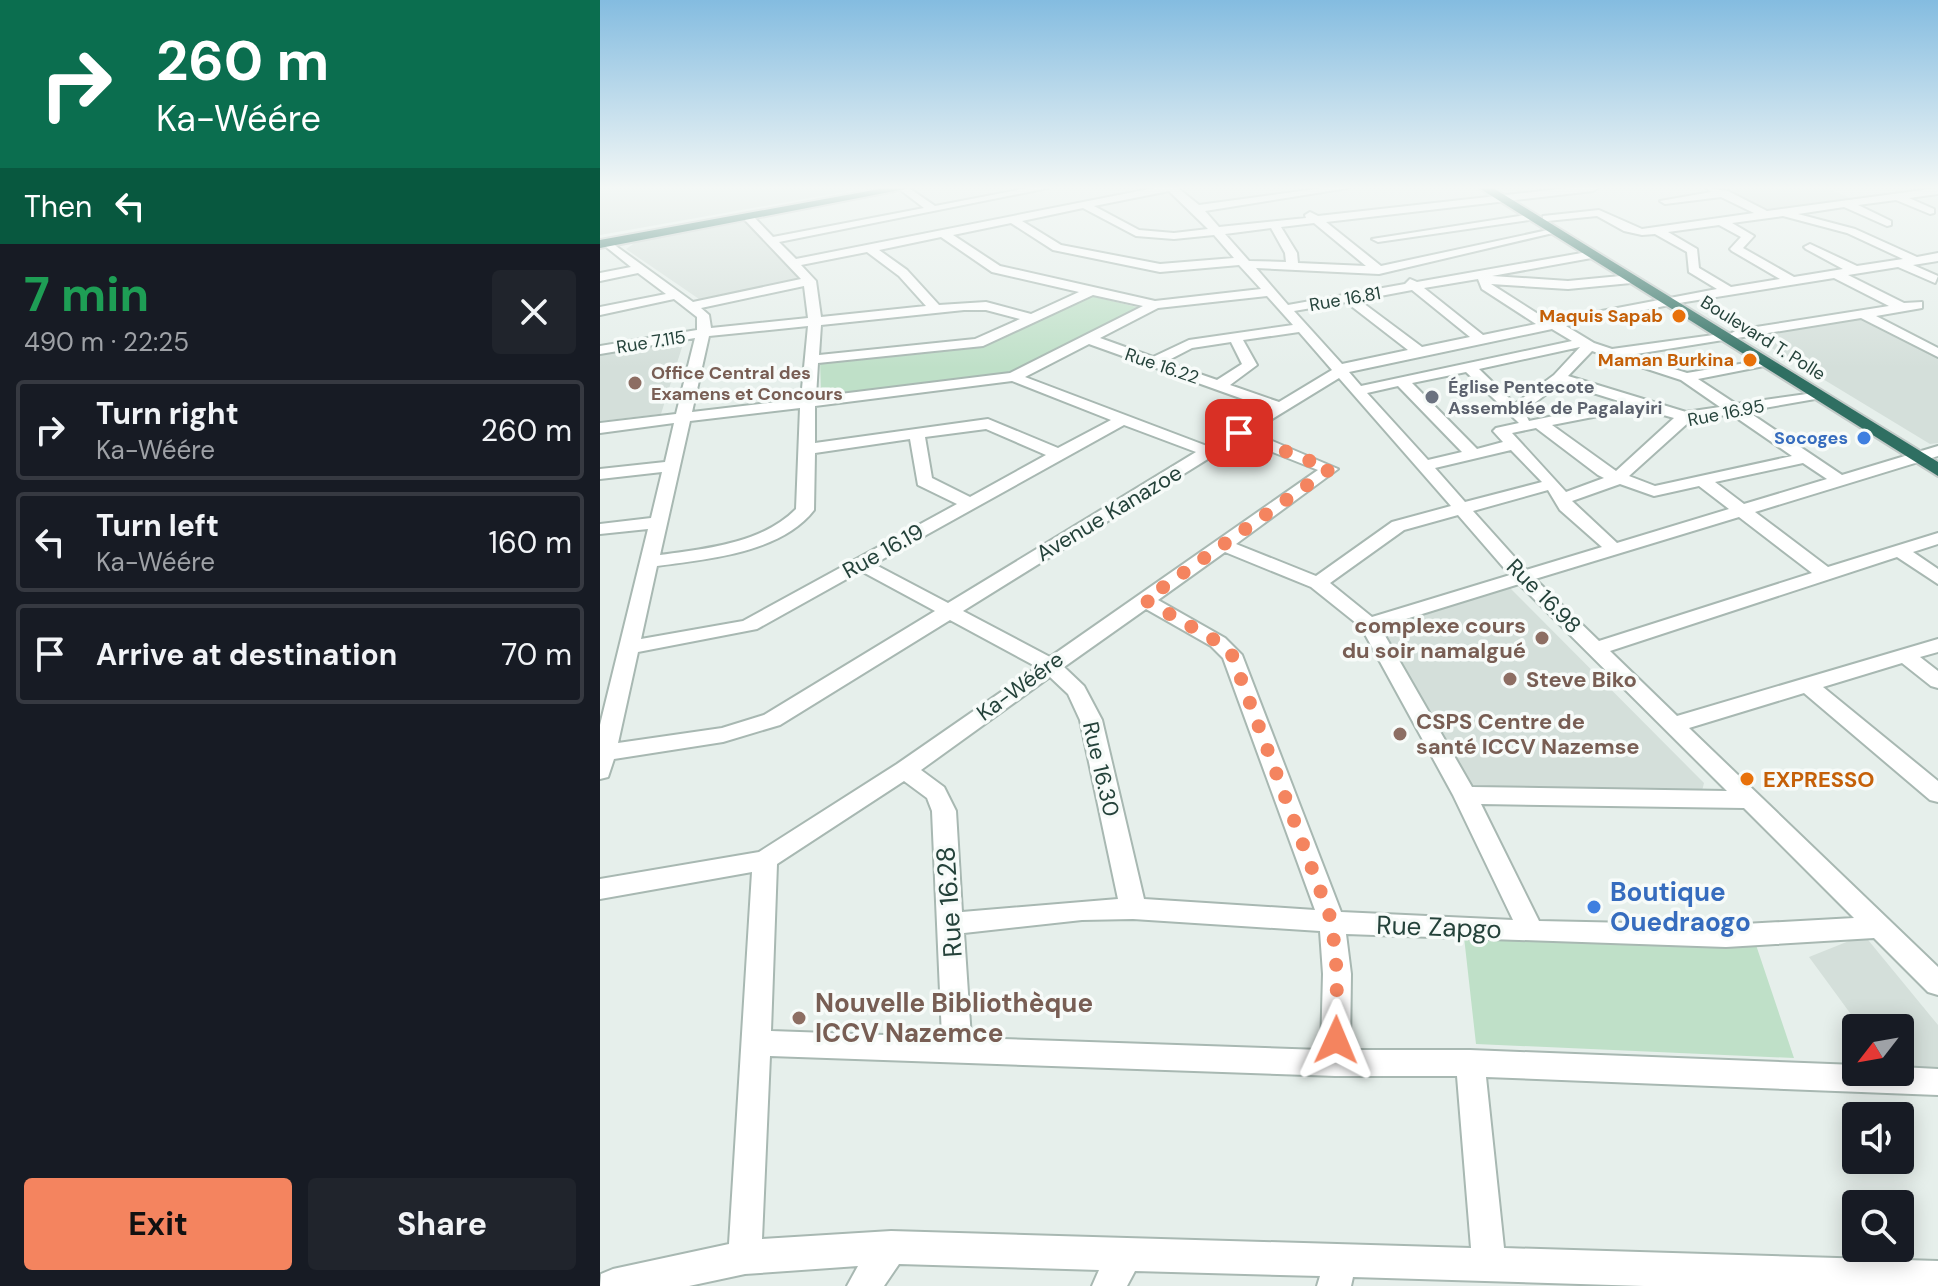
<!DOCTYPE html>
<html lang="en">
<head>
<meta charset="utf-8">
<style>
	body { margin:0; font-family:"DM Sans",sans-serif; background:#20242c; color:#f1f3f6; height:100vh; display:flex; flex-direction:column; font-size:30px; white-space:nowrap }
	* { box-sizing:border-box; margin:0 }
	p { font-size:26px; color:#9ea1a6 }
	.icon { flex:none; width:44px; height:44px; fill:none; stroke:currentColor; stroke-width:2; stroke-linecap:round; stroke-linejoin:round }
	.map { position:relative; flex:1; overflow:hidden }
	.side { display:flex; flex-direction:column; background:#171b24; width:600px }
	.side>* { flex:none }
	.top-card { background:#0b6e4f; color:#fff; overflow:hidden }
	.needle { width:52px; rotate:239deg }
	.buttons { position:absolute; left:1242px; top:1014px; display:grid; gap:16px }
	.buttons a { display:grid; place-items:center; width:72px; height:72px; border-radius:8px; background:#171b24; box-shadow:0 4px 20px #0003; font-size:40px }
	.pin { position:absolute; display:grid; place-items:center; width:68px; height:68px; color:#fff; margin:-34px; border-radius:16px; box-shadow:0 4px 12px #0006 }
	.me { position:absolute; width:88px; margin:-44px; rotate:1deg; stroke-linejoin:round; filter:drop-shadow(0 0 6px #0008) }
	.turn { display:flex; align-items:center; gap:28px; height:168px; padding:0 24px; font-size:36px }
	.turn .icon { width:104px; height:104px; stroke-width:2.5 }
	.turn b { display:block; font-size:56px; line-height:68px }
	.then { display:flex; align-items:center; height:76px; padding:0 24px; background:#0003; gap:16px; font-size:30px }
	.round { display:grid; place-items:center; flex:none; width:84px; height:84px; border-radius:8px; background:#20242c }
	.head { display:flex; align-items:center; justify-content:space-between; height:136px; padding:0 24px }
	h1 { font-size:48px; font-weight:700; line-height:60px; color:#1e9e55 }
	.action { display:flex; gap:16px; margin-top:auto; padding:16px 24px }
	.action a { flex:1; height:92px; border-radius:8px; background:#f4845f; color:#111; font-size:32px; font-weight:700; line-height:92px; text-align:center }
	.action a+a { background:#20242c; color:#f1f3f6 }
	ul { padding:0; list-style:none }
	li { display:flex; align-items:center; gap:24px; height:100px; margin:0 16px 12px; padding:0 8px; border:4px solid #363941; border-radius:8px }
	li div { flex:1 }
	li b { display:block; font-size:30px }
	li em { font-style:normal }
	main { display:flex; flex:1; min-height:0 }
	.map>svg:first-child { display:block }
	.built { fill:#d4dfda }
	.green { fill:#bfe0c8 }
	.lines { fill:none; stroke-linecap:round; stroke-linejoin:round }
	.minor-casing { stroke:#a8b8b2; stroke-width:4 }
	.highway-casing { stroke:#c2cac8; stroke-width:4 }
	.minor { fill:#fff; fill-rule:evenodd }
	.highway { fill:#2f6f62; fill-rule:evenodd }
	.route { stroke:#f4845f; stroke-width:14; stroke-dasharray:0 25.2 }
	.food-dot { fill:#e8710a; stroke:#f7fbf9; stroke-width:3 }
	.education-dot { fill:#8d6e63; stroke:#f7fbf9; stroke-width:3 }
	.worship-dot { fill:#6b7280; stroke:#f7fbf9; stroke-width:3 }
	.shop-dot { fill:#3f7fe0; stroke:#f7fbf9; stroke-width:3 }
	.labels { text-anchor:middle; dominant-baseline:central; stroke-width:7; stroke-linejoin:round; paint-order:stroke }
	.far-street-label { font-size:18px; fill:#24423a; stroke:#f7fbf9 }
	.far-food-label { font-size:18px; font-weight:bold; fill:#c56008; stroke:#f7fbf9; text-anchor:end }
	.far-education-label { font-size:18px; font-weight:bold; fill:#785e54; stroke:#f7fbf9; text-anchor:start }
	.far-worship-label { font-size:18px; font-weight:bold; fill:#5b616d; stroke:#f7fbf9; text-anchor:start }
	.far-shop-label { font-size:18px; font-weight:bold; fill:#366cbe; stroke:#f7fbf9; text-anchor:end }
	.street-label { font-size:22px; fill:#24423a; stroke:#f7fbf9 }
	.education-label { font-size:22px; font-weight:bold; fill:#785e54; stroke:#f7fbf9; text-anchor:start }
	.food-label { font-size:22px; font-weight:bold; fill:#c56008; stroke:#f7fbf9; text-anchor:start }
	.near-shop-label { font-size:26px; font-weight:bold; fill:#366cbe; stroke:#f7fbf9; text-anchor:start }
	.near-street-label { font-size:26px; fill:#24423a; stroke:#f7fbf9 }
	.near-education-label { font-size:26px; font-weight:bold; fill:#785e54; stroke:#f7fbf9; text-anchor:start }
</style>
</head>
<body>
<main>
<section class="side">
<div class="top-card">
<div class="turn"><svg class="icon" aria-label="right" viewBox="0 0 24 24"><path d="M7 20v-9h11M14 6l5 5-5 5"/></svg><div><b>260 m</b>Ka-Wéére</div></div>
<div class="then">Then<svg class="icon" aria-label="left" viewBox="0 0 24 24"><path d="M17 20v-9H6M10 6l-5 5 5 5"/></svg></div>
</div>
<div class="head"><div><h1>7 min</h1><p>490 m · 22:25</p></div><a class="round"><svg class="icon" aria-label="close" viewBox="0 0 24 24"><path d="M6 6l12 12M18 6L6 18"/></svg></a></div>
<ul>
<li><svg class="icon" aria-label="right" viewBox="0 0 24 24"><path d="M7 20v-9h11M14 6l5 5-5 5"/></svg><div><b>Turn right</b><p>Ka-Wéére</p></div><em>260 m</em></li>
<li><svg class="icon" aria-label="left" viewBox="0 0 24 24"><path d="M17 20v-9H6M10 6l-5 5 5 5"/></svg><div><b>Turn left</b><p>Ka-Wéére</p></div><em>160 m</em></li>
<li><svg class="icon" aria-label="arrive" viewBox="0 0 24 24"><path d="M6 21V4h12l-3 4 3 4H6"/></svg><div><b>Arrive at destination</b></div><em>70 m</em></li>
</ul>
<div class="action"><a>Exit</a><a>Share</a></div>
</section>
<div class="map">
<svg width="1338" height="1286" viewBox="0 0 1338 1286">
	<rect width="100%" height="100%" fill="#e6efeb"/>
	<path class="built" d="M0 188H266L0 235Z
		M1117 188H1227L1255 200 1167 212Z
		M145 222 199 279 99 299 26 249 36 242Z
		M1266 317 1338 355V443L1330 444 1152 336Z
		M74 341 83 344 61 414 0 421V352Z
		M909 587 1104 783 1102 791 873 786 863 776 779 627Z
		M1264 935 1338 1025V1068L1295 1075 1300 1072V1028H1261L1209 957Z"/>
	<path class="green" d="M483 294 541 308 415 373 221 395 220 359 378 342Z
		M863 928 1154 939 1194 1058 876 1044Z"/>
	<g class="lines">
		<defs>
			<path id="minor" d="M298 188H309L335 206 428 188H448L179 242 196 259 554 188H578L599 205 723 188H748L605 211 619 227 706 218 705 215 710 212 718 216 968 188H998L993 191 726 222 781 266 957 228V232L953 233 779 274 656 268 688 305 805 284 810 279 817 282 993 251 999 255 997 257 892 276 968 281 1031 275 1037 279 1031 283 968 289 891 284 949 321 1117 289 1089 272 1087 252 1055 234 1042 235 1024 231 997 216 947 221 943 220V216L999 210 1042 229 1154 213 1121 197 1065 204 1060 201 1111 192 1107 188 1128 191 1167 211 1338 188V194L1309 198 1334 209V213L1330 214 1296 200 1258 205 1291 221V225L1287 226 1244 207 1198 214 1255 229 1317 257 1338 253V261L1313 265 1338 276 1335 283 1298 267 1248 275 1304 303 1322 302V308L1276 316 1338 348V357L1261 318 1137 338 1130 334 1137 330 1289 306 1234 278 1079 303 966 326 994 343 1012 349 1128 333 1130 336 1123 340 1030 355 1087 373 1169 359V365L1098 379 1136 404 1221 392V398L1147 411 1242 475 1338 446V456L1155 512 1228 567 1338 533V544L1313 552 1338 569V584L1297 557 1010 651 1077 716 1338 639V652L1320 657 1338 671V688L1331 686 1302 663 1223 687 1338 781V802L1330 800 1204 693 1089 728 1338 967V995L1328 992 1274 938 1126 947 746 934 751 974 750 1050H870L1256 1065V1072H1300V1067L1338 1069V1095L886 1077 904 1248 1338 1261V1286H1044L753 1277 751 1286H717L720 1276 535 1271 527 1286H492L499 1270 299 1264 284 1286H247L258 1266 145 1274 89 1286H0L1 1274 13 1269 129 1244 152 872 0 899V879L159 852 297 764 437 667 350 620 180 725 123 742 14 759 8 777 0 779V725L48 529 0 534V524L51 518 62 472 0 479V469L65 462 74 423 0 433V423L76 414 95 338 0 354V346L97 330V317L74 299 0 315V307L66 294 38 273 0 281V273L31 267 0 242 9 241 93 302 201 279 144 219V215H152L173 237 324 208ZM569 191 608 229 574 233 539 230 494 206ZM483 208 536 236 574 239 614 235 634 258 560 264 461 245 422 221ZM1183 216 1247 233 1303 259 1257 266 1210 244 1204 247 1206 249 1243 269 1194 277 1143 248 1154 236 1132 223ZM411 223 453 250 560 272 639 265 661 289 555 301 400 266 353 235ZM714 223 766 266 698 263 697 253 681 227ZM1119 225 1141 237 1130 249 1132 251 1180 279 1131 287 1099 268 1097 249 1068 232ZM671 228 685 253 686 262 649 261 625 234ZM341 237 392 272 479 292 431 314 386 302 339 305 307 270 279 250ZM267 252 299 276 326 306 221 317 216 281 201 265ZM878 279 882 289 936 324 883 335 824 288ZM204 286 208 318 111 328 109 315 101 308ZM812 290 870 337 822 347 759 300ZM493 295 543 306 410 373 216 397 218 363 383 346ZM667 296 693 325 589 340 553 357 500 338 558 308ZM746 302 808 350 742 364 694 311ZM364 310H386L420 319 375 339 219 355 221 325ZM208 326 201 399 92 412 109 336ZM952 329 972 341 761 386 749 372ZM699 332 732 370 679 402 630 385 657 365 643 340ZM631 342 642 364 617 380 565 362 592 348ZM489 344 668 408 607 446 425 377ZM980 347 954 375 915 404 879 369ZM992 351 1081 380 1120 407 1086 412 968 376ZM866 372 919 423 896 428 893 431 903 442 877 449 812 383ZM739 378 851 506 792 522 716 576 636 544 738 469 651 432ZM412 381 511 420 458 448 388 419 215 443V406ZM961 383 1022 402 929 421 924 411ZM798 386 862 452 828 460 767 393ZM200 408 196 509C163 543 105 549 60 555L90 421ZM1039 408 1074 418 1016 471 952 425ZM1131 414 1192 456 1055 486 1029 476 1090 421ZM524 425 596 452 348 603 274 564ZM936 428 998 475 1004 478 966 492 912 433ZM386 429 446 455 370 497 332 478 325 437ZM310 439 318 485 357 504 143 621 41 639 57 566C107 559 181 553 214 510L215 453ZM640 439 718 470 450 657 363 611ZM911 450 942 482 865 502 835 468ZM1203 463 1227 479 1144 504 1115 482ZM1020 484 1054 496 1099 486 1129 509 1017 543 972 501ZM948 490 960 510 1002 547 926 570 873 511ZM858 515 910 575 772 617 730 583 804 530ZM1139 517 1212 573 999 641 935 579ZM625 552 711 587 761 627 853 795 913 920 741 912 642 655 625 638 558 600ZM261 571 335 611 164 715 122 728 18 743 38 652 157 629ZM919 584 1127 791 872 787 780 627ZM546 609 611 646 623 658 715 910 544 899 502 720 484 686 464 667ZM450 677 468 694 480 720 518 899 362 912 356 811 344 787 321 770ZM304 781 327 798 332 811 342 1037 171 1031 177 864ZM881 804 1144 808 1254 918 1126 925 939 921ZM533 919 720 931 723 974 721 1050 371 1038 364 933 482 920ZM170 1056 735 1076H857L871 1248 291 1231 162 1239Z
				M932 214 937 217 936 219 778 242 772 239Z"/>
			<path id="highway" d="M285 188H310L0 248V240Z
				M879 188H893L1338 462V476Z"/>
		</defs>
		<use href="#minor" class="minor-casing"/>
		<use href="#highway" class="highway-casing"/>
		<use href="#minor" class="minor"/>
		<use href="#highway" class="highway"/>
	</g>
	<linearGradient id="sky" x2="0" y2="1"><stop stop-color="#84bce0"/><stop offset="0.51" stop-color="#f4f8f6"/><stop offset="1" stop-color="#f4f8f6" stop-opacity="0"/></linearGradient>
	<rect width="1338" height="368" fill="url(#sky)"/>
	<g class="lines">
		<path class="route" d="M639 433 730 469 545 600 618 642 632 655 732 922 737 974 736 1040"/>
	</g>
	<g class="food-dot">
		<circle cx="1079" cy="316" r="8"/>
		<circle cx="1150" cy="360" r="8"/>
		<circle cx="1147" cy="779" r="8"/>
	</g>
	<g class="education-dot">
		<circle cx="35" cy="383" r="8"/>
		<circle cx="942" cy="638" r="8"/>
		<circle cx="910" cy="679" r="8"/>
		<circle cx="800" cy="734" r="8"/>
		<circle cx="199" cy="1018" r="8"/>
	</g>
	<circle class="worship-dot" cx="832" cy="397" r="8"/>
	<g class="shop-dot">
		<circle cx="1264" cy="438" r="8"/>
		<circle cx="994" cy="907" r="8"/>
	</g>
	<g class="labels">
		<g class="far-street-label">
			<text transform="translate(745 299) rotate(-10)">Rue 16.81</text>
			<text transform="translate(1163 338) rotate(32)">Boulevard T. Polle</text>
			<text transform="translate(51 342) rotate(-9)">Rue 7.115</text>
			<text transform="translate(562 366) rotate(19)">Rue 16.22</text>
			<text transform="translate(1126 413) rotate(-11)">Rue 16.95</text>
		</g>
		<g class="far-food-label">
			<text x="1063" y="316">Maquis Sapab</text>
			<text x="1134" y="360">Maman Burkina</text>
		</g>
		<g class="far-education-label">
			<text x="51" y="373">Office Central des<tspan x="51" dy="21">Examens et Concours</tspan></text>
		</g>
		<g class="far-worship-label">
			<text x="848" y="387">Église Pentecote<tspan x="848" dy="21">Assemblée de Pagalayiri</tspan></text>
		</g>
		<g class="far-shop-label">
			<text x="1248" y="438">Socoges</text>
		</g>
		<g class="street-label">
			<text transform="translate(509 513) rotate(-31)">Avenue Kanazoe</text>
			<text transform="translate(283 551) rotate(-29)">Rue 16.19</text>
			<text transform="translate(944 596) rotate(45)">Rue 16.98</text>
			<text transform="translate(420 686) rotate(-36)">Ka-Wéére</text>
			<text transform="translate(501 769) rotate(77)">Rue 16.30</text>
		</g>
		<g class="education-label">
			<text x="926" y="625" text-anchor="end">complexe cours<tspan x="926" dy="25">du soir namalgué</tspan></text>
			<text x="926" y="679">Steve Biko</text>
			<text x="816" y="721">CSPS Centre de<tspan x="816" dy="25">santé ICCV Nazemse</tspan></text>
		</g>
		<g class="food-label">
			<text x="1163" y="779">EXPRESSO</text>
		</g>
		<g class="near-shop-label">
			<text x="1010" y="892">Boutique<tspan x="1010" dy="30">Ouedraogo</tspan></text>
		</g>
		<g class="near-street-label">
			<text transform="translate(349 902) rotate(-94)">Rue 16.28</text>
			<text transform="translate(839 927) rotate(2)">Rue Zapgo</text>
		</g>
		<g class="near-education-label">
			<text x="215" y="1003">Nouvelle Bibliothèque<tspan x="215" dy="30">ICCV Nazemce</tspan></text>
		</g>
	</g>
</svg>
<div class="buttons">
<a><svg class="needle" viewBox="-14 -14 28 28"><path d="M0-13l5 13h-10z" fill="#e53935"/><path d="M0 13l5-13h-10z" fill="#9ea1a6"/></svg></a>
<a><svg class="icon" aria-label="sound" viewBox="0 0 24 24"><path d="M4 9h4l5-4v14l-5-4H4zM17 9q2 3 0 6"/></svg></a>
<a><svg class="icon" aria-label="search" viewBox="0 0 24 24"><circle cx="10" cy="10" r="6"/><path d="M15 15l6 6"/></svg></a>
</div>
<div class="pin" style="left:639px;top:433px;background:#d93025"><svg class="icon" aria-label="arrive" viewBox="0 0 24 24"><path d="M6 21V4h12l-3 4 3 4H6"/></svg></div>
<svg class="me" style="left:736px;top:1040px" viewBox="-20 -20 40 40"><path d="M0-17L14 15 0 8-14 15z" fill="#f4845f" stroke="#fff" stroke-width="4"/></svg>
</div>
</main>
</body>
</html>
